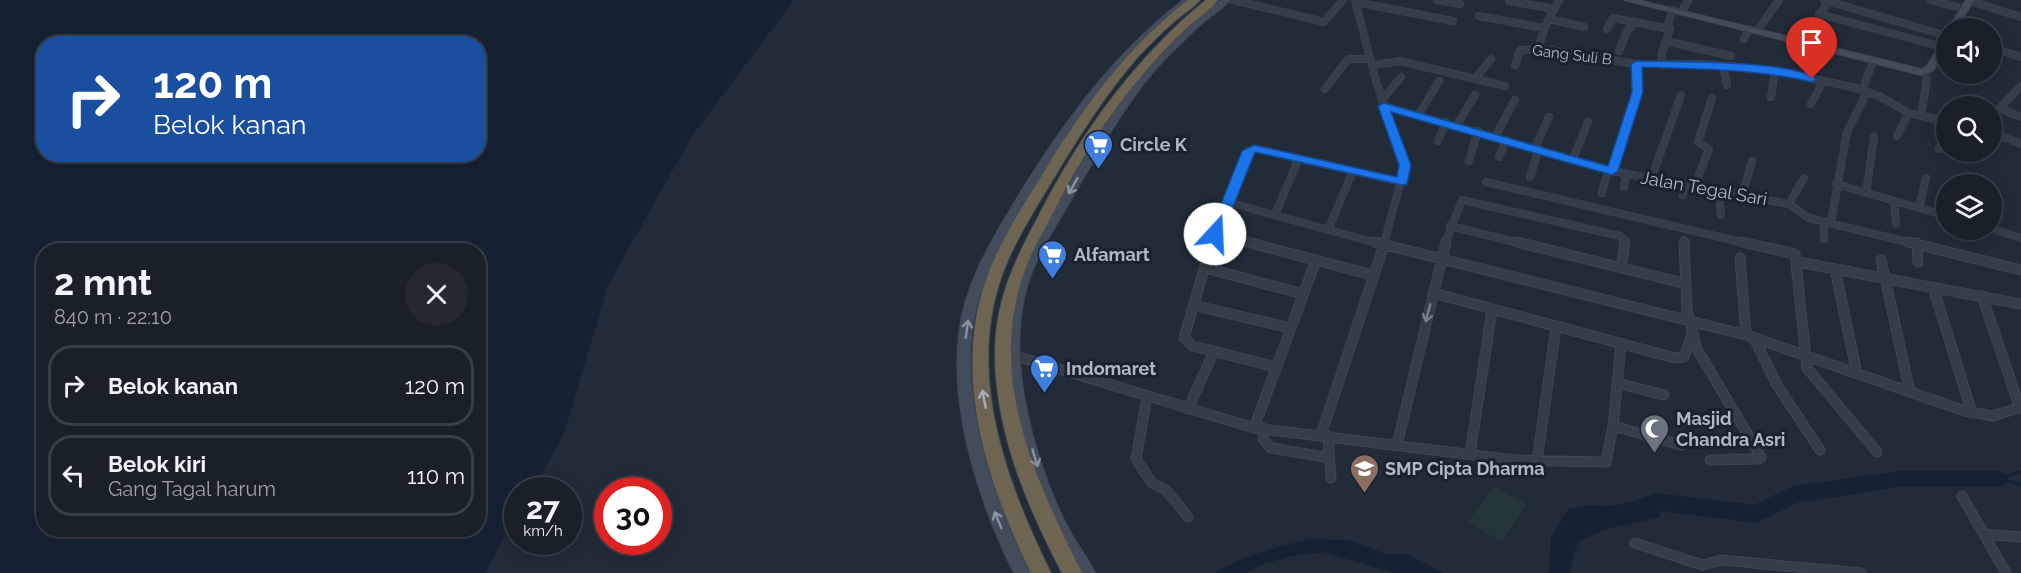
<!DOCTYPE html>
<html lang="id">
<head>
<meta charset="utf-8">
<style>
	body { margin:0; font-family:Raleway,sans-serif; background:#232832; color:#f1f3f6; height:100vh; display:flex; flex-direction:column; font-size:22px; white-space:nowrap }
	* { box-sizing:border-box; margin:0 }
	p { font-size:20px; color:#9fa3a8 }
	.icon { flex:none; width:33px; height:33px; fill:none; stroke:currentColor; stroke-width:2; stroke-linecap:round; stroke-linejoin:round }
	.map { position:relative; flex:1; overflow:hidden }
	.drawer { position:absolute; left:36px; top:243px; width:450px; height:294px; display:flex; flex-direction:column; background:#1a202a; border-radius:24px; box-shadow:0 3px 15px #0003,0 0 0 2px #383e47 }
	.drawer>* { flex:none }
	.guide { position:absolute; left:36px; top:36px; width:450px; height:126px; border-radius:24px; box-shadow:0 3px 15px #0003,0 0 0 2px #383e47; background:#1a4fa0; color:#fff; overflow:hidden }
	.controls { position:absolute; left:1936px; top:18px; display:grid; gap:12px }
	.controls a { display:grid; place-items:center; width:66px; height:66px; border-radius:50%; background:#1a202a; box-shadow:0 3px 15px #0003,0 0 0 2px #383e47; font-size:30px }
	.speed { position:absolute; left:504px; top:477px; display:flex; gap:12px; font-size:30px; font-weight:700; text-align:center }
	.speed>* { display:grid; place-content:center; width:78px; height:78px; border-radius:50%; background:#1a202a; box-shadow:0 3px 15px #0003,0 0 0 2px #383e47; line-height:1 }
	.speed small { font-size:15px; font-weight:400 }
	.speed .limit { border:9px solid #d22; background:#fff; color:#111 }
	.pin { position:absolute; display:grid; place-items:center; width:51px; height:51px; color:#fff; margin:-62px -26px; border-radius:50% 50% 50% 0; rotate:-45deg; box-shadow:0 0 6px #0007 }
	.pin .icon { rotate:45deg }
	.me { position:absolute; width:66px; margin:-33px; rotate:20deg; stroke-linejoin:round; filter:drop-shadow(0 0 4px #0008) }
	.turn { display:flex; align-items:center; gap:21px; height:126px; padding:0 18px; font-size:27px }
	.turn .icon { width:78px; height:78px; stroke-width:2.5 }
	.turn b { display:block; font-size:42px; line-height:51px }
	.round { display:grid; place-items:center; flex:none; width:63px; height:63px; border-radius:32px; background:#232832 }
	.headline { display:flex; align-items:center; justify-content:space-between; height:102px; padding:0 18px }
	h1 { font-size:36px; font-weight:700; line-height:45px }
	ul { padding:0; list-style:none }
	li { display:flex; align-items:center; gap:18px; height:81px; margin:0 12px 9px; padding:0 6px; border:3px solid #383e47; border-radius:24px }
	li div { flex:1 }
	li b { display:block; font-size:22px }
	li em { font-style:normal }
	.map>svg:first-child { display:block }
	.green { fill:#243639 }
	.water { fill:#162234; fill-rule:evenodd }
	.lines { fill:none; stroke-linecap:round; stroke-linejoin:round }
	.stream { stroke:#162234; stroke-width:3 }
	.river { fill:#162234; fill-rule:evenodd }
	.street-far1-casing { stroke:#3e4652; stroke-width:8 }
	.street-casing { stroke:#3e4652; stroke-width:11 }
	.secondary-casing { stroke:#3e4652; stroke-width:2 }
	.highway-casing { stroke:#404753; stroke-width:2 }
	.street-far1 { stroke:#353d48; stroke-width:7 }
	.street { stroke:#353d48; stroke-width:9 }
	.secondary { fill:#434c5b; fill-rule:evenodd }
	.highway { fill:#6e6452; fill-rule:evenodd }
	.oneway { stroke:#8a92a0 }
	.oneway2 { stroke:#79808d }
	.oneway3 { stroke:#a9afba }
	.route { fill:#1a73e8; stroke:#114b97; stroke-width:1.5 }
	.labels { text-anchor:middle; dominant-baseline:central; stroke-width:6; stroke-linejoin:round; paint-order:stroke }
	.far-street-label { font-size:15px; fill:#b0b7c5; stroke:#1b222d }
	.poi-label { font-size:18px; font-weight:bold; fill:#b0b7c5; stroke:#1b222d; text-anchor:start }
	.street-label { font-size:18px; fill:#b0b7c5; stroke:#1b222d }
</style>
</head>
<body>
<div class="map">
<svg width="2021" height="573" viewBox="0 0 2021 573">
	<rect width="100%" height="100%" fill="#222b38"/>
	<path class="green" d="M1493 486 1527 504 1502 542 1468 522Z"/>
	<path class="water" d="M0 0H794L692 136 608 285 564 434 532 490H518L517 515 485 573H0ZM44 44H478V154H44ZM44 250H478V530H44Z
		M1653 497 1661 517 1603 530 1578 542 1569 573H1549L1551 538 1568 509 1585 505 1611 506Z
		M1309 539 1348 540 1386 554H1408L1443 573H1394L1323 552 1292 556 1260 565 1247 573H1216C1243 554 1278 548 1309 539Z"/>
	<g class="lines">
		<path class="stream" d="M1997 479 2021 472
			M1997 479 2021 484"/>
		<path class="river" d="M1899 471H1997L2005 473 2008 479 2005 485 1997 487H1899L1797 503 1756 523 1657 511 1635 519 1627 516 1624 510 1627 504 1656 493 1754 505 1793 486Z"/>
		<defs>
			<path id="street-far1" d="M1233 0 1324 22 1343 0
				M1355 0 1376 81 1405 165 1384 244
				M1437 0 1460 4
				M1824 0 1947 36
				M1930 0 1965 9
				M1509 1 1554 9
				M1970 1 2021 17
				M1356 2 1453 21
				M1829 2 1819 14 1943 47
				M1681 12 1689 0
				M1479 16 1544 28
				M1549 19 1584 27
				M1607 29 1613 18 1670 29
				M1757 31 1779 0
				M1744 39 1749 29
				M1666 41 1731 56
				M1811 45 1819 32
				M1992 48 2021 57
				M1538 49 1546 24 1559 0
				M1619 51 1627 31 1635 22
				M1373 65 1400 61 1505 86
				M1515 65 1520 50H1551L1636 64H1702L1775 70 1856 88 1879 96 1909 113 1947 122
				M1661 65 1662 53 1670 29 1668 24 1673 10
				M1723 66 1727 85
				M1813 70 1823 48
				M1475 79 1491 59
				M1865 83 1873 61
				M1325 89 1348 59H1370
				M1771 97 1775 70
				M1382 100 1401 77
				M1811 104 1823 81
				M1384 106 1612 171 1789 204 1809 218 1915 244
				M2000 109 2021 117
				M1419 114 1439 81
				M1921 115 1927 79 1924 72
				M1992 116 2021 86
				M1457 125 1475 95
				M1992 132 2021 144
				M1897 136 1909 113
				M1495 137 1515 100
				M1438 141 1446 122
				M1535 148 1549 117
				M1939 149 1947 134
				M1499 157 1506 140
				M1573 159 1588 122
				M1469 161 1478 131
				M1612 171 1637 92 1636 64
				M1530 177 1539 149
				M1651 180 1681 95
				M1486 182 1749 244
				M1836 184 1947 216
				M1624 187 1626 174
				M1694 187 1709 149 1698 142 1712 98
				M1719 192 1721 215
				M1602 193 1608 170
				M1866 193 1874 137
				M1683 195 1684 185
				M1742 196 1752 161
				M1894 201 1896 224
				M1227 202 1380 244
				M1789 204 1804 178
				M1919 208 1926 178
				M1275 215 1299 158
				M1824 221V239
				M1831 222 1847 132 1867 92
				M1450 226 1523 244
				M1992 229 2021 238
				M1328 230 1353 171
				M1215 234 1253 244
				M1212 244 1248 151 1257 149 1402 182
				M1445 244 1462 200 1620 236 1625 241V244
				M1684 244V240"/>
			<path id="street" d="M1212 242 1184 338 1193 346 1276 367
				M1247 242 1372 275
				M1374 242 1746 335 1965 411 1993 416 2021 407
				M1517 242 1683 283
				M1684 242 1687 309 1697 349 1761 457 1758 459 1710 460
				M1742 242 1795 254 1807 368 1877 452
				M1908 242 2021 270
				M1917 243 1918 262
				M1740 258 1746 335
				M1881 260 1910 392
				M1798 262 2021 304
				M1206 268 1303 294
				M1621 268 1625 242
				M1835 269 1857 374
				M1933 287 1972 413
				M1433 293 1675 358 1684 357 1692 334
				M1982 296 2020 408
				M1193 305 1290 328
				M1754 338 1777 385 1820 450
				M1013 355 1254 428 1515 460 1606 462 1613 426 1621 344
				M1617 383 1664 395
				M1147 397 1136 459 1152 483 1167 491 1188 517
				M1188 409 1214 351
				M1613 426 1681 445
				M1254 428 1316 260
				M1263 428V439L1271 448 1324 457 1329 454
				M1321 435 1385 242
				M1328 436 1331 478
				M1397 445 1446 242
				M1470 454 1492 310
				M1537 461 1556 327
				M1962 496 2006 573
				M1984 534 2021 537
				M1635 543 1702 565
				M1702 565 1721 560 1861 573"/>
			<path id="secondary" d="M1183 0H1192C1184 9 1173 15 1164 23 1147 38 1131 55 1116 72 1083 109 1055 152 1030 195 1010 229 989 263 978 301 953 385 993 498 1030 573H1014C979 503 950 412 959 333 964 288 988 246 1011 208 1059 128 1109 58 1183 0Z
				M1221 0H1230C1223 8 1214 14 1206 20 1191 33 1177 47 1163 61 1127 100 1102 146 1075 193 1057 225 1034 257 1025 294 1008 364 1033 454 1063 518 1072 538 1086 554 1095 573H1079C1068 555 1056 537 1047 518 1019 453 994 362 1013 293 1024 252 1051 216 1072 180 1114 106 1154 53 1221 0Z
				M1624 0H1638L1921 69 1926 67 1943 40 1947 37V48L1933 71 1921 75Z
				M1966 0H1974L1957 28H1949Z"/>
			<path id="highway" d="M1188 0H1200C1193 8 1184 13 1176 20 1162 32 1149 45 1137 58 1104 96 1078 138 1052 181 1033 213 1012 245 1000 281 968 380 1007 484 1051 573H1031C988 485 952 377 986 280 1000 239 1026 202 1048 165 1087 102 1130 45 1188 0Z
				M1206 0H1218C1210 10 1198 18 1188 27 1172 41 1158 57 1144 73 1108 115 1080 160 1055 209 1045 229 1032 250 1025 270 986 378 1035 478 1082 573H1062C1026 504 994 429 995 349 996 299 1015 260 1038 217 1080 134 1134 59 1206 0Z"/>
		</defs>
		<use href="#street-far1" class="street-far1-casing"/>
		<use href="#street" class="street-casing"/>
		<use href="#secondary" class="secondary-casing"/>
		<use href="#highway" class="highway-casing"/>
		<use href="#street-far1" class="street-far1"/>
		<use href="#street" class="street"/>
		<use href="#secondary" class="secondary"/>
		<use href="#highway" class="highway"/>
	</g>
	<defs><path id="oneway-shaft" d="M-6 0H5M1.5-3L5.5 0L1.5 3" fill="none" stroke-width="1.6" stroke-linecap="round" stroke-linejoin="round" transform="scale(1.5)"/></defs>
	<g class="oneway">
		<use href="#oneway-shaft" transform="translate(1073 186) rotate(119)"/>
		<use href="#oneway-shaft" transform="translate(967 329) rotate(-82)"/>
		<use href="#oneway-shaft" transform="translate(1035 458) rotate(73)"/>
		<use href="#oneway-shaft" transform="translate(998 520) rotate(-113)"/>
	</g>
	<use class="oneway2" href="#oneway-shaft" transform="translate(1428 313) rotate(105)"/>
	<use class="oneway3" href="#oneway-shaft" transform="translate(984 399) rotate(-101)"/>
	<path class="route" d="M1636 61C1672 62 1793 60 1817 79L1812 82C1756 69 1699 69 1642 67L1643 92 1618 171 1612 175 1391 112 1411 165 1407 184 1402 185 1255 152 1222 234 1215 238 1209 234 1242 151 1254 145 1397 177 1399 165 1378 106 1384 103 1608 166 1632 92 1631 64Z"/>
	<defs>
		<symbol id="supermarket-pin" viewBox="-11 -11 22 30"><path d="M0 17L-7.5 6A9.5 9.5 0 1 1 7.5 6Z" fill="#3f7fe0" stroke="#1b222d"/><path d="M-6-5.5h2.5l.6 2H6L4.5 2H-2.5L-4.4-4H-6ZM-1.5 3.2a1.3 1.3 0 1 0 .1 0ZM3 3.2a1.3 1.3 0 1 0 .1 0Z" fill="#fff"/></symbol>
		<symbol id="mosque-pin" viewBox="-11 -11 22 30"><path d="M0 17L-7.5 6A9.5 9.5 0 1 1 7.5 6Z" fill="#6b7280" stroke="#1b222d"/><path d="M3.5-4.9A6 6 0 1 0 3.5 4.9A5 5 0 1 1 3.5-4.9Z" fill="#fff"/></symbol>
		<symbol id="school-pin" viewBox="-11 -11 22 30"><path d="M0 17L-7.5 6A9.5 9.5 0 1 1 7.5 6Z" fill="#8d6e63" stroke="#1b222d"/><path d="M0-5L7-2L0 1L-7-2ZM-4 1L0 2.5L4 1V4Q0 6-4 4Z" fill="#fff"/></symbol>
	</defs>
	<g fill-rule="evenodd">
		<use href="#supermarket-pin" x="1082" y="128" width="33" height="45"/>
		<use href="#supermarket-pin" x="1036" y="238" width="33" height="45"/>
		<use href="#supermarket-pin" x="1028" y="352" width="33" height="45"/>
		<use href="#mosque-pin" x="1638" y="412" width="33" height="45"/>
		<use href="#school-pin" x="1348" y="452" width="33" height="45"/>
	</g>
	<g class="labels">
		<g class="far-street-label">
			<text transform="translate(1572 55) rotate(7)">Gang Suli B</text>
		</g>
		<g class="poi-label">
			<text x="1120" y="144">Circle K</text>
			<text x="1074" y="254">Alfamart</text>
			<text x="1066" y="368">Indomaret</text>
			<text x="1676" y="418">Masjid<tspan x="1676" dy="21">Chandra Asri</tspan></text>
			<text x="1385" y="468">SMP Cipta Dharma</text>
		</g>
		<g class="street-label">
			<text transform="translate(1704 188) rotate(10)">Jalan Tegal Sari</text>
		</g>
	</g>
</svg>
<div class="controls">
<a><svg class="icon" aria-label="sound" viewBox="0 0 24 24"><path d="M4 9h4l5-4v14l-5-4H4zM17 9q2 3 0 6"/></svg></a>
<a><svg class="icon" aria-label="search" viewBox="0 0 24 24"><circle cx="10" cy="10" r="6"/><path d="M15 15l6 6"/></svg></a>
<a><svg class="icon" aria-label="layers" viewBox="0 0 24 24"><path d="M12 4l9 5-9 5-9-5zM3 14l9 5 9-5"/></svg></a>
</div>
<div class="speed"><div>27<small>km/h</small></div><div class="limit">30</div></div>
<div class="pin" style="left:1812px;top:79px;background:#d93025"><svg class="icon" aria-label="arrive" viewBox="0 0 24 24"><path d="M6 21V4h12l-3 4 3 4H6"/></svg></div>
<svg class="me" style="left:1215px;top:234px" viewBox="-20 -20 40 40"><circle r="19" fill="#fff"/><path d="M0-13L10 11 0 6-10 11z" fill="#1a73e8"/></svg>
<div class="guide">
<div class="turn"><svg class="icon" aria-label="right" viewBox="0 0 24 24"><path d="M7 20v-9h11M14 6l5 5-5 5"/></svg><div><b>120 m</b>Belok kanan</div></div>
</div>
<section class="drawer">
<div class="headline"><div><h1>2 mnt</h1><p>840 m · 22:10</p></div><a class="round"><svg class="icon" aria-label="close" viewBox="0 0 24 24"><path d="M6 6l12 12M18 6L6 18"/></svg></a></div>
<ul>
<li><svg class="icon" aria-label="right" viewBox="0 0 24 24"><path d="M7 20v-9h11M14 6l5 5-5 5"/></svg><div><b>Belok kanan</b></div><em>120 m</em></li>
<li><svg class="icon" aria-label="left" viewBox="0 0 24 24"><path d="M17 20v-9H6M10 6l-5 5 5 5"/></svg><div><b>Belok kiri</b><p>Gang Tagal harum</p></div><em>110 m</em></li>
</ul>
</section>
</div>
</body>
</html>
